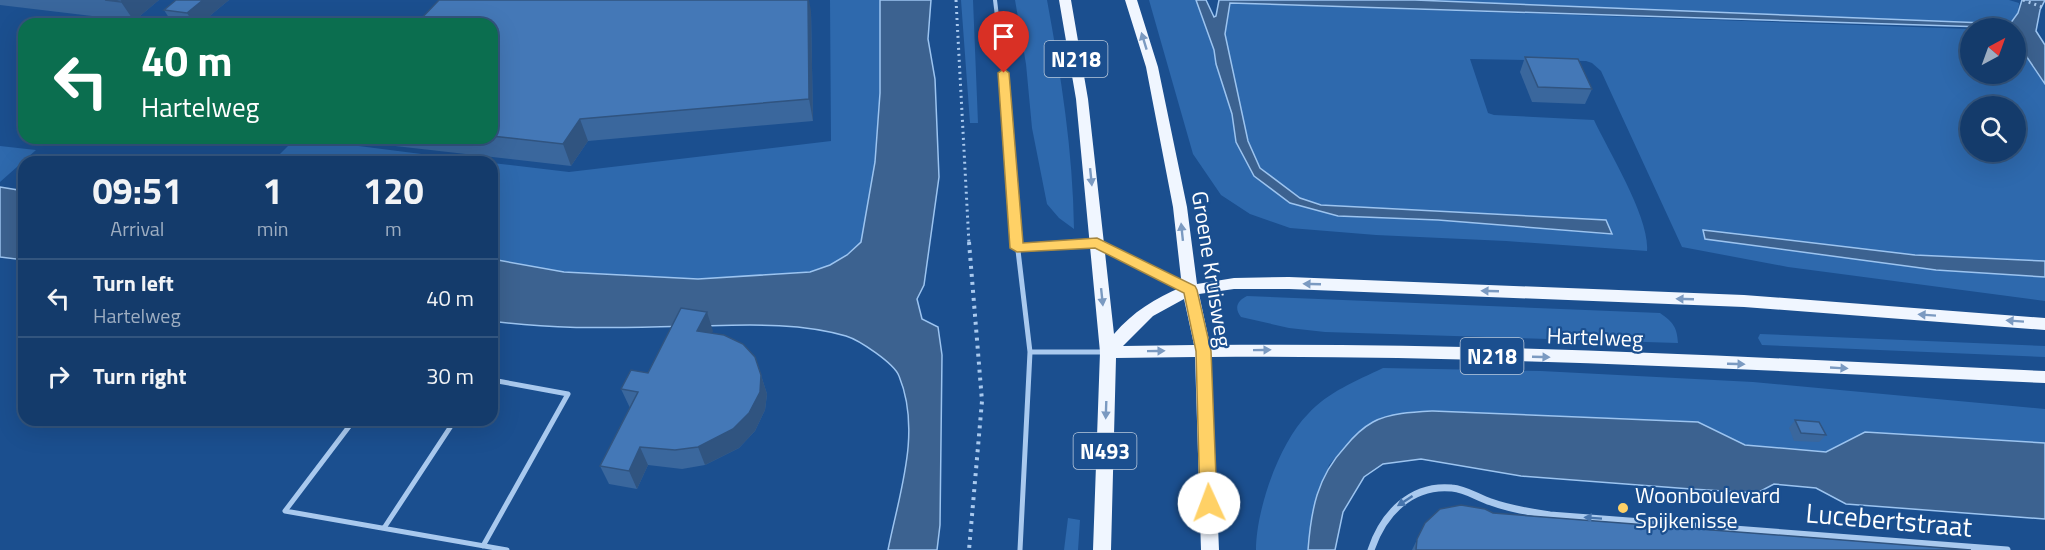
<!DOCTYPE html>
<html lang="en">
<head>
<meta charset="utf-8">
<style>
	body { margin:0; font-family:"Titillium Web",sans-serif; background:#1d4271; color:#f1f3f6; height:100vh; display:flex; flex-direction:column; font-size:22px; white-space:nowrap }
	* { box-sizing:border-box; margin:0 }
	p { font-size:20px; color:#9dadc1 }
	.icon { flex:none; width:33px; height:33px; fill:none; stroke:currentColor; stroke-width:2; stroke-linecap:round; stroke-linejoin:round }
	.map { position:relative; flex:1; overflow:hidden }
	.sheet { position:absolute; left:18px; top:156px; width:480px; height:270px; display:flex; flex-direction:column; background:#143b6b; border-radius:18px; box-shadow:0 6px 24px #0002,0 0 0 2px #33557e }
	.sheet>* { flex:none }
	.hud { position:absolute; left:18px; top:18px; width:480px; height:126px; border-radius:18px; box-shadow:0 6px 24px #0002,0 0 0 2px #33557e; background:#0b6e4f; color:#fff; overflow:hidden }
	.needle { width:39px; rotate:41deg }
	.buttons { position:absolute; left:1960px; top:18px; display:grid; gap:12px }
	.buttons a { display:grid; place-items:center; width:66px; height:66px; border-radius:50%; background:#143b6b; box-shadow:0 6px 24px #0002,0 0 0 2px #33557e; font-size:30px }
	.pin { position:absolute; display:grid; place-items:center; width:51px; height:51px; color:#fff; margin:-62px -26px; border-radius:50% 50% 50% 0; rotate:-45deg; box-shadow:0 0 6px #0007 }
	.pin .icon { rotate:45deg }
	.me { position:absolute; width:66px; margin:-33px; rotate:358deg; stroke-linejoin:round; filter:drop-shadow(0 0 4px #0008) }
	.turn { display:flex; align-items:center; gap:21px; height:126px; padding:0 24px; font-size:27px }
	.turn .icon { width:78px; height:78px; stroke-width:2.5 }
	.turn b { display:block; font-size:42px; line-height:51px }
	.eta { display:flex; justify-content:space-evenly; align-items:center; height:102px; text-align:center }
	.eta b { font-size:36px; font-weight:700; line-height:42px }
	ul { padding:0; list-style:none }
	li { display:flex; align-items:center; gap:18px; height:78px; padding:0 24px; border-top:2px solid #33557e }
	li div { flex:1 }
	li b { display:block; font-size:22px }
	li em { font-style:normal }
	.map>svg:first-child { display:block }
	.green { fill:#2e69ad; fill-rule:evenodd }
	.water { fill:#3c6290; stroke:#9cc4f0; stroke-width:1.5 }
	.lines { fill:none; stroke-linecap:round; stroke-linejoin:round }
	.path-far1 { stroke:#a9c9ee; stroke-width:3; stroke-dasharray:2 4; stroke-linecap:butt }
	.path { stroke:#a9c9ee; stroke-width:4; stroke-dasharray:3 5; stroke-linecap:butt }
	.service-far1 { stroke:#a9c9ee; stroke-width:4 }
	.service { stroke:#a9c9ee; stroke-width:5 }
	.minor { stroke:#a9c9ee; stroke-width:7 }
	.primary { fill:#f0f6ff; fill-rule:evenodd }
	.wall { fill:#3a679d }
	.shaded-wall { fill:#305480 }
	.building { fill:#4478b7; stroke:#305480; stroke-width:1.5 }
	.oneway { fill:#7b9ac1 }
	.oneway2 { fill:#4674ac }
	.route { fill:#ffd166; stroke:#a68842; stroke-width:1.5 }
	.poi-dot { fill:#ffd166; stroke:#1b4f8f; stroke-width:2 }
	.labels { text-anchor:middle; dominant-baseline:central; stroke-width:4.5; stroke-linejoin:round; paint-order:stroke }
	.shield { fill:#1b4f8f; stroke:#bbcadd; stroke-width:1.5 }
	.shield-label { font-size:21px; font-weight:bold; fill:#fff }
	.street-label { font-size:22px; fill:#fff; stroke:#1b4f8f }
	.poi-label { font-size:22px; fill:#fff; stroke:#1b4f8f; text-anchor:start }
	.near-street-label { font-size:27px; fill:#fff; stroke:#1b4f8f }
</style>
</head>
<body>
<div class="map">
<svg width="2045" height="550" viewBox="0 0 2045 550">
	<rect width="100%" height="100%" fill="#1b4f8f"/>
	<path class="green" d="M830 0H880V93L875 162 861 242 847 255 830 265 810 272 698 279 564 272 492 259V163L569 172 831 141Z
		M961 0H973L978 123H970Z
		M1015 0H1047C1061 76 1073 151 1074 229L1059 218 1047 204 1032 128 1026 64Z
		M1149 0H1196L1214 50 1216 64 1232 114 1236 142 1290 203 1338 216 1438 220 1611 234 1606 220 1321 205 1300 198 1260 168 1248 141 1224 34 1230 3 1971 29V74H2016V41L2045 84V261L1915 255 1706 239 1936 270 2045 277V301L1788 267 1682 247 1601 71 1592 63 1586 61 1470 59 1488 113 1494 115 1594 120C1609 152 1650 218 1647 251L1506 241 1376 235 1290 228 1250 214 1221 195 1193 154ZM1971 106H2016V152H1971Z
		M1415 0H2009L2019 3 2018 13 2010 24Z
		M296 138 484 162H272Z
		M0 146 36 150 0 182Z
		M1247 296 1660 313C1673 322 1677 327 1678 343L1325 332 1289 328 1241 317C1234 308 1237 301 1247 296Z
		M1760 334 2045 346V357L1762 345 1758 338Z
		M1383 368 1541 371 1753 382 2045 409V443L1865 432 1827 452 1745 445 1698 422 1433 411 1391 416 1351 440 1341 451 1329 465 1311 521 1308 550H1256C1256 510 1279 443 1308 414 1328 392 1356 381 1383 368Z
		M1068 518 1080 520 1078 550H1064Z"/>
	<path class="water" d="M880 0H931L928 39 935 79 939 177 924 285 917 299 922 319 938 327 942 355 940 525 937 550H888C899 494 922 432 899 376 894 363 859 340 846 336 798 322 745 325 696 326 629 327 559 331 492 321V259L564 272 698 279 810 272 830 265 847 255 861 242 875 162 880 93Z
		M1196 0H1206L1214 17 1216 16 1219 0H1415L2010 24 2018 13 2022 0H2045L2040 10 2036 31 2045 45V84L2016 41V28L1230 3 1225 34 1248 141 1260 168 1300 198 1321 205 1606 220 1612 234 1438 220 1338 216 1290 203 1254 176 1236 142 1232 114 1216 64 1214 50Z
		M0 187 24 191V260L0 257Z
		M1703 230 1915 255 2045 261V277L1936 270 1705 239Z
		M1433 411 1698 422 1745 445 1826 452 1865 432 2045 443V519L1846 504 1816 488 1774 484 1757 493 1691 489 1521 476 1421 459 1383 464 1364 477 1343 512 1335 550H1308C1311 510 1317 477 1345 447 1353 437 1362 428 1373 422 1390 413 1413 412 1433 411Z"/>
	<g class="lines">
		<path class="path-far1" d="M956 0 969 244
			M2023 0 2045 8"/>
		<path class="path" d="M969 242 982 401 969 550"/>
		<path class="service-far1" d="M995 0 1004 73 1017 244
			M1081 244H1099"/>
		<path class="service" d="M1017 242 1030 352 1020 550
			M1017 248 1097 243 1186 288
			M1030 352H1105
			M354 420 285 511 507 550
			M384 528 455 420
			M483 546 568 394 492 380"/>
		<path class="minor" d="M1371 550C1383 514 1411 484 1452 488 1466 489 1478 498 1491 502 1510 509 1530 512 1550 515L2007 550"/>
		<path class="primary" d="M1059 0H1071L1088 99 1114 334C1133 312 1155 298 1182 287L1173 207 1146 67 1125 0H1137L1158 67 1187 207 1197 284 1234 278 1289 277 1744 295 2045 318V330L1744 307 1289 289H1234L1199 294 1210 345C1488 342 1767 358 2045 371V383C1768 371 1489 355 1211 357L1219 550H1201L1195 357 1116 358 1111 550H1093L1100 352 1076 99ZM1184 299 1194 345 1123 346 1153 316Z"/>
	</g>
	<path class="wall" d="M0 0H159L134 21 0 5Z
		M176 0H229L200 24H173L164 10Z
		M811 11 813 121 588 141 571 166 342 140 341 138H492V24Z
		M1525 57 1592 89 1585 104 1532 102 1520 72Z
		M713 331 711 333 761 375 767 394 765 410 755 431 739 448 705 465 682 469 648 465 637 489 609 484 600 466 630 408 621 389Z
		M1795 420 1826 435 1819 442 1794 441 1789 428Z
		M1493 513 1971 550H1412L1425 523Z"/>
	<path class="shaded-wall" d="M123 0H159L134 21 121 2Z
		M203 0H229L200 24H194L187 13Z
		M808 0H809L811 11 813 121 809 99Z
		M580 119 588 141 571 166 563 144Z
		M707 312 713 331 703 350 697 331Z
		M761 375 767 394 765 410 755 431 739 448 705 465 698 447Z
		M640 447 648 465 637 489 629 471Z"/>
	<path class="building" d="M105 0H123L121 2Z
		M176 0H203L187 13 164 10Z
		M439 0H808L809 99 580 119 563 144 492 136V24H416Z
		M1525 57 1578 59 1592 89 1538 87Z
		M681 308 707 312 697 331 724 335 743 344 755 357 761 375 760 392 749 413 733 429 698 447 675 450 640 447 629 471 600 466 638 392 621 389 631 370 648 373Z
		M1795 420 1819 422 1826 435 1801 433Z
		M1461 505 1485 509 1493 513 1971 550H1416L1417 539 1425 523 1440 509Z"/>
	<defs><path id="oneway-solid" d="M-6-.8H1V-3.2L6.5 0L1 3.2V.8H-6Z" transform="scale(1.5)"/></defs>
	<g class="oneway">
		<use href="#oneway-solid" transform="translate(1144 41) rotate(-107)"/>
		<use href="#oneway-solid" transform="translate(1091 177) rotate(84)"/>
		<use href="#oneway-solid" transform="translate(1182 232) rotate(-96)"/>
		<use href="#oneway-solid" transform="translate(1312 284) rotate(-178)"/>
		<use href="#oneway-solid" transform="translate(1490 291) rotate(-178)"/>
		<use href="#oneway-solid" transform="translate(1102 297) rotate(84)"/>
		<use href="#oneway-solid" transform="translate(1685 299) rotate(-178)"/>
		<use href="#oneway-solid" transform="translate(1927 315) rotate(-176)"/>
		<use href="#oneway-solid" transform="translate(2015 321) rotate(-176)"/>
		<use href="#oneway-solid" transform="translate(1262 350) rotate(-1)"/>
		<use href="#oneway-solid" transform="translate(1156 351) rotate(-1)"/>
		<use href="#oneway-solid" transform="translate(1541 357) rotate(2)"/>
		<use href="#oneway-solid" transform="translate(1736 364) rotate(2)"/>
		<use href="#oneway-solid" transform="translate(1839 368) rotate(3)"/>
		<use href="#oneway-solid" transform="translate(1106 410) rotate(92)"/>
	</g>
	<g class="oneway2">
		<use href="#oneway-solid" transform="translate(1405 501) rotate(147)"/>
		<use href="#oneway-solid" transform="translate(1593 518) rotate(-176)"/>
	</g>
	<path class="route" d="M1004 69 1009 73 1023 243 1097 238 1195 286 1197 290 1211 351 1217 503 1214 508 1209 510 1203 508 1200 503 1196 351 1184 293 1095 248 1017 252 1010 248 998 73Z"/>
	<circle class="poi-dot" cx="1623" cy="508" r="6"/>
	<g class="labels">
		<g class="shield">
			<rect x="1044.5" y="41" width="63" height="36" rx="4.5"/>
			<rect x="1460.5" y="338" width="63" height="36" rx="4.5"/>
			<rect x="1073.5" y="433" width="63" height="36" rx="4.5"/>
		</g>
		<g class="shield-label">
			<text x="1076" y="59">N218</text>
			<text x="1492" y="356">N218</text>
			<text x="1105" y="451">N493</text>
		</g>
		<g class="street-label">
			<text transform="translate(1212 269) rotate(81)">Groene Kruisweg</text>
			<text transform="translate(1595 337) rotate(2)">Hartelweg</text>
		</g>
		<g class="poi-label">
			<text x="1635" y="495">Woonboulevard<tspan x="1635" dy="25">Spijkenisse</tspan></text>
		</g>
		<g class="near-street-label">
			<text transform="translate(1889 519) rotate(5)">Lucebertstraat</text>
		</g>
	</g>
</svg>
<div class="buttons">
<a><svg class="needle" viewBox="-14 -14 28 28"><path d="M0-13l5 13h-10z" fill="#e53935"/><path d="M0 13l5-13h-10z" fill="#9dadc1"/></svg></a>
<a><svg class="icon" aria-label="search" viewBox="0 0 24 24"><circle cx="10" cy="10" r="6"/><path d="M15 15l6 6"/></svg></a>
</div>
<div class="pin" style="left:1004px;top:73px;background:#d93025"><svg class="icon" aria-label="arrive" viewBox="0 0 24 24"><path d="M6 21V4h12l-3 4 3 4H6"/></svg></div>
<svg class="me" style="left:1209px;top:503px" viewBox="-20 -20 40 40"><circle r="19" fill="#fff"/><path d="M0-13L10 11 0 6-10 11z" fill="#ffd166"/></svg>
<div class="hud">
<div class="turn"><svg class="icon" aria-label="left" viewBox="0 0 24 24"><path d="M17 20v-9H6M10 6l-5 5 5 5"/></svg><div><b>40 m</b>Hartelweg</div></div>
</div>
<section class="sheet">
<div class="eta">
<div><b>09:51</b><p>Arrival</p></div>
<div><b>1</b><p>min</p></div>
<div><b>120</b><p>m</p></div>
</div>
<ul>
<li><svg class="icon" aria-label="left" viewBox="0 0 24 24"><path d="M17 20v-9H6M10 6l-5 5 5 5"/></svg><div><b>Turn left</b><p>Hartelweg</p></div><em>40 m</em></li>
<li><svg class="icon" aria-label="right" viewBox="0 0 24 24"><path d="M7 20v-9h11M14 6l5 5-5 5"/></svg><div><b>Turn right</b></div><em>30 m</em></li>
</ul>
</section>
</div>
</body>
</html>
